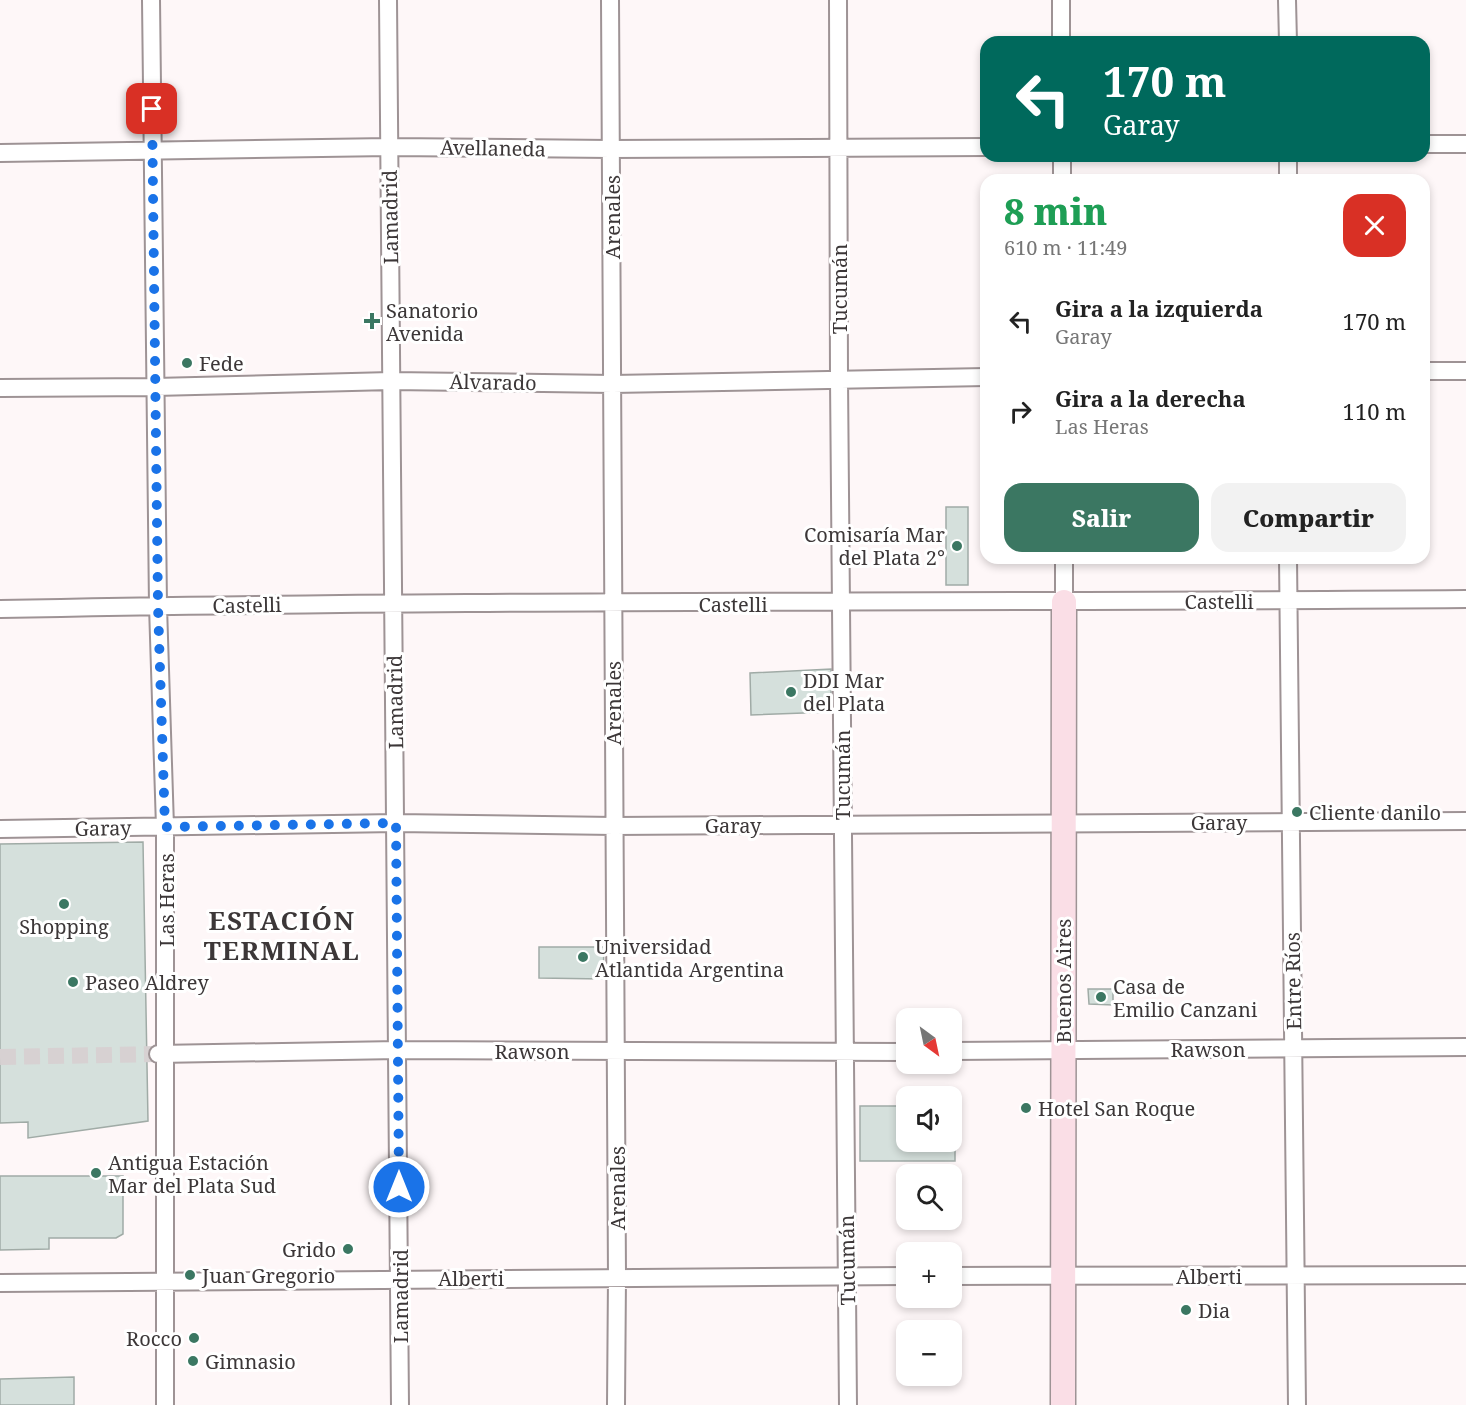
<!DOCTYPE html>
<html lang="es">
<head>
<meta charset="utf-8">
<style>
	body { margin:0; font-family:"Noto Serif",serif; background:#f2f2f2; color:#222; height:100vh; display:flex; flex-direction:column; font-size:22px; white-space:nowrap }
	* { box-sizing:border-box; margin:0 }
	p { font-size:20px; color:#767676 }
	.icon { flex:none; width:33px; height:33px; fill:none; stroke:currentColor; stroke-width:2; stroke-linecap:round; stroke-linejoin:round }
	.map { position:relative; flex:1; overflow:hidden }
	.side { position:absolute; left:980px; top:174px; width:450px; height:390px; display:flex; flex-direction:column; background:#fff; border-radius:18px; box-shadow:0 3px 9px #0003 }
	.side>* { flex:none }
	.top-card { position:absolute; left:980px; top:36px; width:450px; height:126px; border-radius:18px; box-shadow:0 3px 9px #0003; background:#00695c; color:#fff; overflow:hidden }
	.needle { width:39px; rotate:147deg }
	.tools { position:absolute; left:896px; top:1008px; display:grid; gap:12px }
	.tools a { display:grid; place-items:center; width:66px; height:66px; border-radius:12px; background:#fff; box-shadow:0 3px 9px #0003; font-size:30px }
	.pin { position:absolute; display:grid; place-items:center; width:51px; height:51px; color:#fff; margin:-26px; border-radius:12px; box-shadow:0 3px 9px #0006 }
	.me { position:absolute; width:66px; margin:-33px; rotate:0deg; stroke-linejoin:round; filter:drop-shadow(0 0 4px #0008) }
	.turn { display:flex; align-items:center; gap:21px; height:126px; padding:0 24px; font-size:27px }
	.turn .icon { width:78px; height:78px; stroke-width:2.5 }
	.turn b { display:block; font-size:42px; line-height:51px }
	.round { display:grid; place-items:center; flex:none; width:63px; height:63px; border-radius:18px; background:#f2f2f2 }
	.head { display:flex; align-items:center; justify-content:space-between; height:102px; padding:0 24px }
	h1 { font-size:36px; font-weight:800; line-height:45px; color:#1e9e55 }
	.cta { display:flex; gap:12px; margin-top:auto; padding:12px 24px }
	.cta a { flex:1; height:69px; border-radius:18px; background:#3b7762; color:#fff; font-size:24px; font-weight:800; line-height:69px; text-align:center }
	.cta a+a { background:#f2f2f2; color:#222 }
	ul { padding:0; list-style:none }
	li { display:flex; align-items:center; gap:18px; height:90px; padding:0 24px }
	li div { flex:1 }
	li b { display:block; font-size:22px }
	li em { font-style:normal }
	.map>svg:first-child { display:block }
	.building { fill:#d5e0dc; stroke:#a0aba6; stroke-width:1.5 }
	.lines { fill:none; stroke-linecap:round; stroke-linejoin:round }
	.street-tunnel { stroke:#d7d1d2; stroke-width:16; stroke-dasharray:16 8; stroke-linecap:butt }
	.street-casing { stroke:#9e9395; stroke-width:20 }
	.secondary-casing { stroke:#9e9395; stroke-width:27 }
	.street { stroke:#fff; stroke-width:16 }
	.secondary { stroke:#fadee6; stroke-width:24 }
	.route { stroke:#1a73e8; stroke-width:10; stroke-dasharray:0 18 }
	.poi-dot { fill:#3b7762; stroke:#fff; stroke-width:2 }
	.labels { text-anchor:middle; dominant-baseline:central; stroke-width:6; stroke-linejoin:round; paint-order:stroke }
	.street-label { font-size:20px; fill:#3c3738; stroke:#fff }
	.poi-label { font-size:20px; fill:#3c3738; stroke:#fff; text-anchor:start }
	.district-label { font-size:26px; font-weight:bold; letter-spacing:1.5px; fill:#3c3738; stroke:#fff }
</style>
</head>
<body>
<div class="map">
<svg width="1466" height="1405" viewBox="0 0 1466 1405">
	<rect width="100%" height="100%" fill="#fef7f8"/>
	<path class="building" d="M946 507H968V585H946Z
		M831 669V712L751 715 750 673Z
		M143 842 148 1121 28 1138V1122L0 1123V844Z
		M539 947H604L603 979 539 978Z
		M1088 989H1113V1005L1089 1004Z
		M860 1106H906V1142H955V1161H860Z
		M0 1176H123V1234L116 1238H49V1249L0 1250Z
		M74 1377V1405H0V1379Z"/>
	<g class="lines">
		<path class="street-tunnel" d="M0 1057 158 1054"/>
		<defs>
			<path id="street" d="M151 0 158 606 165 827V1405
				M388 0 400 1405
				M610 0 617 1277 616 1405
				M838 0 839 380 848 1405
				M1061 0V42
				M1287 0 1288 42
				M1424 144H1466
				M0 153 389 147 611 149 986 147
				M1062 156V180
				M1288 180V156
				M1424 371H1466
				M0 388 155 387 391 381 613 384 986 377
				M1064 558V602
				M1288 558 1297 1405
				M0 609C489 599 977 603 1466 599
				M0 829 396 823 614 826 1466 821
				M951 1051 1466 1047
				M158 1054 398 1050 906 1052
				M951 1276 1466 1275
				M0 1283 906 1276"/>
			<path id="secondary" d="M1063 1405 1064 602"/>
		</defs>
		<use href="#street" class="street-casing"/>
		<use href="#secondary" class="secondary-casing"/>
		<use href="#street" class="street"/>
		<use href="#secondary" class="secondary"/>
	</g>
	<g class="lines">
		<path class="route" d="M152 109 158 606 165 827 396 823 399 1187"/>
	</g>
	<g class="poi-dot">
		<path d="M369 312h6v6h6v6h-6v6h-6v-6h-6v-6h6z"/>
		<circle cx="187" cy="363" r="6"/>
		<circle cx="957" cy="546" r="6"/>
		<circle cx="791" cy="692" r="6"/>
		<circle cx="1297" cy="812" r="6"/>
		<circle cx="64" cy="904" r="6"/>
		<circle cx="583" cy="957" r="6"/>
		<circle cx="73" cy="982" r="6"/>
		<circle cx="1101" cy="997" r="6"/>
		<circle cx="1026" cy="1108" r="6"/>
		<circle cx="96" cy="1173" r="6"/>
		<circle cx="348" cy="1249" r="6"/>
		<circle cx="190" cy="1275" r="6"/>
		<circle cx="1186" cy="1310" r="6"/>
		<circle cx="194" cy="1338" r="6"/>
		<circle cx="193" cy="1361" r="6"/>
	</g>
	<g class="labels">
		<g class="street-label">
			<text transform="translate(493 148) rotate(1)">Avellaneda</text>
			<text transform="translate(390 217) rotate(-91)">Lamadrid</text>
			<text transform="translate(612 217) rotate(-90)">Arenales</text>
			<text transform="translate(839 289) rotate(-90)">Tucumán</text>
			<text transform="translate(493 382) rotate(1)">Alvarado</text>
			<text x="1219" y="601">Castelli</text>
			<text x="733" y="604">Castelli</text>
			<text transform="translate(247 605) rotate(-1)">Castelli</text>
			<text transform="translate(395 702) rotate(-91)">Lamadrid</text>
			<text transform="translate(613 703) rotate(-90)">Arenales</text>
			<text transform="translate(842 775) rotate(-90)">Tucumán</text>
			<text x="1219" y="822">Garay</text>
			<text x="733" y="825">Garay</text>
			<text transform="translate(103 828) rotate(-1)">Garay</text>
			<text transform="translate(166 900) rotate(-90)">Las Heras</text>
			<text transform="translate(1063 981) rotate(-90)">Buenos Aires</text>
			<text transform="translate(1293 981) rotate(-91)">Entre Ríos</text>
			<text x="1208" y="1049">Rawson</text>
			<text x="532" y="1051">Rawson</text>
			<text transform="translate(617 1188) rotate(-90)">Arenales</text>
			<text transform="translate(847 1260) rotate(-91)">Tucumán</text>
			<text x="1209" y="1276">Alberti</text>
			<text x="471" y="1278">Alberti</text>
			<text transform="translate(400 1296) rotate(-90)">Lamadrid</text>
		</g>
		<g class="poi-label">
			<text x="386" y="310">Sanatorio<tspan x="386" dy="23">Avenida</tspan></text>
			<text x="199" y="363">Fede</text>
			<text x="945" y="534" text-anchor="end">Comisaría Mar<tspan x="945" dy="23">del Plata 2°</tspan></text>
			<text x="803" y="680">DDI Mar<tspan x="803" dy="23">del Plata</tspan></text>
			<text x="1309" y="812">Cliente danilo</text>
			<text x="64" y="926" text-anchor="middle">Shopping</text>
			<text x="595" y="946">Universidad<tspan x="595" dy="23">Atlantida Argentina</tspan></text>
			<text x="85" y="982">Paseo Aldrey</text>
			<text x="1113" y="986">Casa de<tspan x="1113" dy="23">Emilio Canzani</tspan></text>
			<text x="1038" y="1108">Hotel San Roque</text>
			<text x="108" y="1162">Antigua Estación<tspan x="108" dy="23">Mar del Plata Sud</tspan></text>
			<text x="336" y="1249" text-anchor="end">Grido</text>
			<text x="202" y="1275">Juan Gregorio</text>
			<text x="1198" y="1310">Dia</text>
			<text x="182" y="1338" text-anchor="end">Rocco</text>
			<text x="205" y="1361">Gimnasio</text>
		</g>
		<g class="district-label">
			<text x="282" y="920">ESTACIÓN<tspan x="282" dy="30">TERMINAL</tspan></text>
		</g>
	</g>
</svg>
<div class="tools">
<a><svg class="needle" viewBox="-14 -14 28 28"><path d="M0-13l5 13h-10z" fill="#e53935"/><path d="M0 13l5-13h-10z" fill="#767676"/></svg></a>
<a><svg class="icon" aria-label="sound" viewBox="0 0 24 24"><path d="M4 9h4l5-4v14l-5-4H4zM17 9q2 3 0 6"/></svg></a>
<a><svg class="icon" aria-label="search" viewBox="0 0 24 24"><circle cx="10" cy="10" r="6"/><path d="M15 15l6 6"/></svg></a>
<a>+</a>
<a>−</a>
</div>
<div class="pin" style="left:152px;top:109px;background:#d93025"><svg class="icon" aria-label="arrive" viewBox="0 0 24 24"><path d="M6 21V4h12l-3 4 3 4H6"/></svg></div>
<svg class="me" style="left:399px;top:1187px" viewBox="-20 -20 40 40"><circle r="17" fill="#1a73e8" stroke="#fff" stroke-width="3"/><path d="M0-11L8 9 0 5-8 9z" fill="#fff"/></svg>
<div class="top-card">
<div class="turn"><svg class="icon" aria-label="left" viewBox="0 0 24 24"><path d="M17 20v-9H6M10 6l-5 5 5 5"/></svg><div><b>170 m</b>Garay</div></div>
</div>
<section class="side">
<div class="head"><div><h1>8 min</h1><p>610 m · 11:49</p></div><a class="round" style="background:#d93025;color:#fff"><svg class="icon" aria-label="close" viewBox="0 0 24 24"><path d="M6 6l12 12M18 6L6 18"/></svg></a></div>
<ul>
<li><svg class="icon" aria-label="left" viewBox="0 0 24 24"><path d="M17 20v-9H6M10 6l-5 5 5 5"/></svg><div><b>Gira a la izquierda</b><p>Garay</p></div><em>170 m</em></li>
<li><svg class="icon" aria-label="right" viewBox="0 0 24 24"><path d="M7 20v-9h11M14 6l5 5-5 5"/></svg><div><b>Gira a la derecha</b><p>Las Heras</p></div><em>110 m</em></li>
</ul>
<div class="cta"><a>Salir</a><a>Compartir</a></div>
</section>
</div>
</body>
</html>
